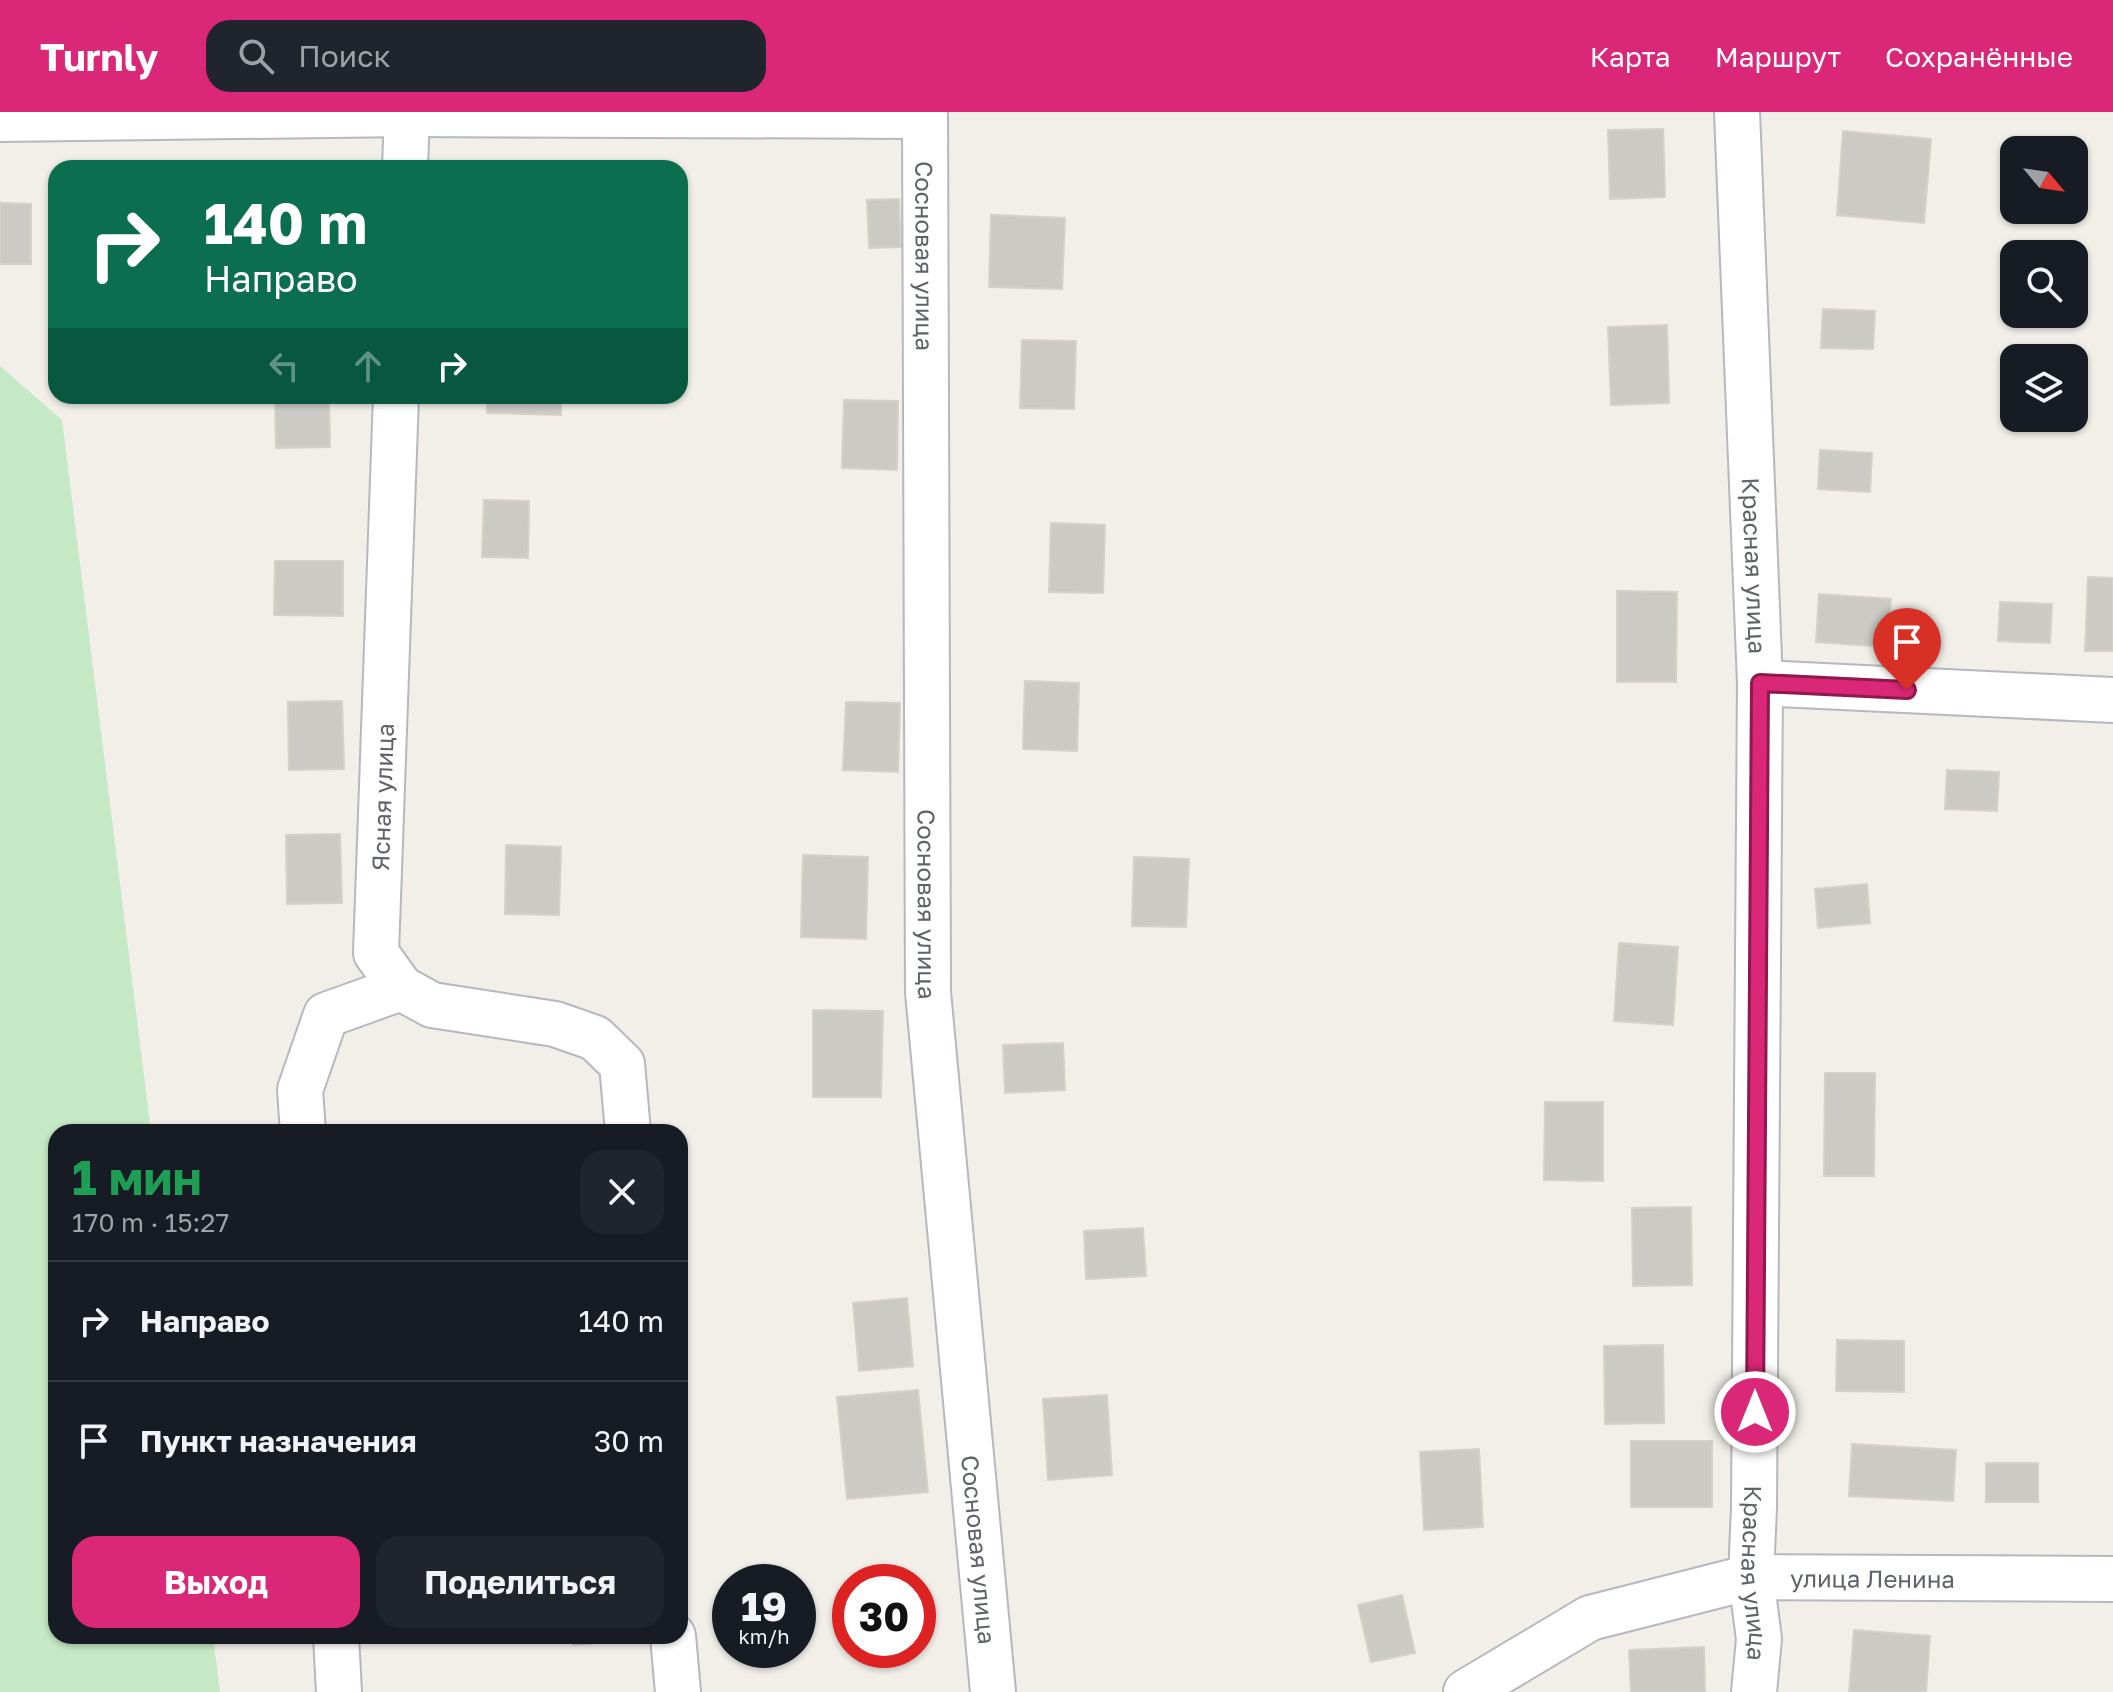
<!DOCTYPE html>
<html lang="ru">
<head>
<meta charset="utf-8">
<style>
	body { margin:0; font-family:"Golos Text",sans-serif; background:#20242c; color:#f1f3f6; height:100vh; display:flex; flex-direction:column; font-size:30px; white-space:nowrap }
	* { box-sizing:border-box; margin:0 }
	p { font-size:26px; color:#9ea1a6 }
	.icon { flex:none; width:44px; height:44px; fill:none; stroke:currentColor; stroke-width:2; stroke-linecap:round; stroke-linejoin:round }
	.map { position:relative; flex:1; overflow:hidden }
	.details { position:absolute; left:48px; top:1012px; width:640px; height:520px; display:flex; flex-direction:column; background:#171b24; border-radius:24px; box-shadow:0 2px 6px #0004 }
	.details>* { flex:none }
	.top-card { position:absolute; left:48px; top:48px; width:640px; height:244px; border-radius:24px; box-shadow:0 2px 6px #0004; background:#0b6e4f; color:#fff; overflow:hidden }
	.needle { width:52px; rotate:119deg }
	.fabs { position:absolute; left:2000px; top:24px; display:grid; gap:16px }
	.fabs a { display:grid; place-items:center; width:88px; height:88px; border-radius:16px; background:#171b24; box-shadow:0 2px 6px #0004; font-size:40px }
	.speed { position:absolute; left:712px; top:1452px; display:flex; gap:16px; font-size:40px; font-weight:700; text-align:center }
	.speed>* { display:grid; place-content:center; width:104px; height:104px; border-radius:50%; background:#171b24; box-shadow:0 2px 6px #0004; line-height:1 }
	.speed small { font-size:20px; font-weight:400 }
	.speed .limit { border:12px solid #d22; background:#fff; color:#111 }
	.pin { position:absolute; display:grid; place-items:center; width:68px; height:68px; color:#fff; margin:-82px -34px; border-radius:50% 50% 50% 0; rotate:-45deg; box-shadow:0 0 8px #0007 }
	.pin .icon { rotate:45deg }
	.me { position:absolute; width:88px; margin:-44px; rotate:0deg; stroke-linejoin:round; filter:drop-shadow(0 0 6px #0008) }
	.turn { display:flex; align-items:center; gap:28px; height:168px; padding:0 24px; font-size:36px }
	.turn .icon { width:104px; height:104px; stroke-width:2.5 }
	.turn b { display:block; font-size:56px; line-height:68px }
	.lanes { display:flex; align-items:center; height:76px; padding:0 24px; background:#0003; justify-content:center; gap:40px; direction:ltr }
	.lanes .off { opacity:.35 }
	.round { display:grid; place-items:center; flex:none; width:84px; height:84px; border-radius:24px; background:#20242c }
	.summary { display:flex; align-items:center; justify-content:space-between; height:136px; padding:0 24px }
	h1 { font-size:48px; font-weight:700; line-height:60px; color:#1e9e55 }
	.button { display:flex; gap:16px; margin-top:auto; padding:16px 24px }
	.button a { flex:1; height:92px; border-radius:24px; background:#db2777; color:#fff; font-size:32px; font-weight:700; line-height:92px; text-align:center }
	.button a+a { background:#20242c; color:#f1f3f6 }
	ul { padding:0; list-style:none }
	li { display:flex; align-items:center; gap:24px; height:120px; padding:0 24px; border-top:2px solid #363941 }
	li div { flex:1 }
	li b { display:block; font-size:30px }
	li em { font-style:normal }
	header { display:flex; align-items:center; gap:48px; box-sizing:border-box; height:112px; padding:0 40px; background:#db2777; color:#fff }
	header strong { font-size:38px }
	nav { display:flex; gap:44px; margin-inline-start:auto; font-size:28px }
	.search { width:560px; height:72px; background:#20242c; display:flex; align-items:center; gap:20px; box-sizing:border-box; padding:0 28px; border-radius:24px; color:#9ea1a6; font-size:30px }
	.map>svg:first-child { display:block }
	.green { fill:#c5e8c5 }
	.building { fill:#cccac5; stroke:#d6d1c6; stroke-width:2 }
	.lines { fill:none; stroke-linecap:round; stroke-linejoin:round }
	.minor-casing { stroke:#b5b8bc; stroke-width:48 }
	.minor { stroke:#fff; stroke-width:44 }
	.route-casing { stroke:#8e194d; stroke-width:20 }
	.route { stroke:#db2777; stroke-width:14 }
	.labels { text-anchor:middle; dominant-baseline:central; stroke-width:6; stroke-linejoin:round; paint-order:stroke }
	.street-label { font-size:24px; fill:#5f6368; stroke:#fff }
</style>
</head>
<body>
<header>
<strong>Turnly</strong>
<div class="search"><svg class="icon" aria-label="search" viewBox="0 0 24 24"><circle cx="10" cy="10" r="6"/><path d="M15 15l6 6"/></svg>Поиск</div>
<nav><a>Карта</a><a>Маршрут</a><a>Сохранённые</a></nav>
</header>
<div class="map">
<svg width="2113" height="1580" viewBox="0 0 2113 1580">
	<rect width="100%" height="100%" fill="#f1efe8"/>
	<path class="green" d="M0 254 62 308 151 1020H56V1524H213L220 1580H0Z"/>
	<path class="building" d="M1663 17 1665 85 1610 87 1608 18Z
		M1843 19 1931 27 1924 111 1837 103Z
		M899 87 901 135 869 136 867 88Z
		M0 91 31 92V152H0Z
		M991 103 1065 106 1062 177 989 175Z
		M1823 197 1875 199 1873 237 1821 236Z
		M1667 213 1669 291 1611 293 1608 215Z
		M1022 228 1076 229 1074 297 1020 296Z
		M275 284H329L330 335 276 336Z
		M487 284H561V303L487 301Z
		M844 288 898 289 897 358 842 356Z
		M1820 338 1872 341 1870 380 1818 377Z
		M484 388 529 389 528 446 482 445Z
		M1051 411 1105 413 1103 481 1049 480Z
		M275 449H343V504L274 503Z
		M2088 465 2113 466V539H2085Z
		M1617 479 1677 480 1676 570H1617Z
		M1819 482 1891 487 1887 535 1816 530Z
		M2000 490 2052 492 2050 531 1998 529Z
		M1025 569 1079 571 1077 639 1023 637Z
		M342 589 344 657 289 658 288 590Z
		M846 590 900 591 898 660 843 658Z
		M1947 658 1999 660 1997 699 1945 697Z
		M340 722 342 791 287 792 286 723Z
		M506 733 561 735 559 803 505 802Z
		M803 743 868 745 866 827 801 825Z
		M1134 745 1189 747 1186 815 1132 814Z
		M1867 772 1870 811 1818 816 1815 777Z
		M1619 831 1678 835 1673 913 1614 909Z
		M813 898 883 899 881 985H813Z
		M1063 931 1065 978 1005 981 1003 933Z
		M1825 961H1875L1874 1064H1824Z
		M1545 990H1603V1069L1544 1068Z
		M1691 1095 1692 1173 1633 1174 1632 1096Z
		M1143 1116 1146 1164 1086 1167 1084 1119Z
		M907 1186 913 1254 859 1259 853 1191Z
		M1837 1228 1904 1229V1280L1836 1279Z
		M1663 1233 1664 1311 1605 1312 1604 1234Z
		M918 1278 928 1380 847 1387 837 1285Z
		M1107 1283 1112 1363 1048 1368 1043 1287Z
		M1631 1329H1712V1395H1631Z
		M1852 1332 1956 1338 1953 1389 1849 1384Z
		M1479 1337 1483 1415 1424 1418 1420 1340Z
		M1986 1351H2038V1390H1986Z
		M1402 1483 1415 1541 1371 1550 1358 1493Z
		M1854 1518 1930 1524 1926 1580H1849Z
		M572 1524H639V1527L573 1533Z
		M1704 1535 1705 1580H1631L1629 1538Z"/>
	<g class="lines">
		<defs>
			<g id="minor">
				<path id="s1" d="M925 0 928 880 993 1580"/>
				<path id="s2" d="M1737 0 1760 571 1754 1395 1751 1465 1759 1527 1754 1580"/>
				<path d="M0 7 407 2 925 4"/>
				<path d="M405 56 407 0"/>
				<path d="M396 284 376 841 401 876 432 893 555 912 595 926 622 952 628 1020"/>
				<path d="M1760 571 2113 588"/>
				<path d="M303 1020 300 978 326 903 401 876"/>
				<path d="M336 1524 339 1580"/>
				<path d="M673 1524 678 1580"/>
				<path id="s3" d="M1466 1580 1590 1506 1751 1465 2113 1467"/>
			</g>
		</defs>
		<use href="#minor" class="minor-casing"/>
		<use href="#minor" class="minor"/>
	</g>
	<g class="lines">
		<defs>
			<path id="route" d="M1755 1300 1760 571 1907 578"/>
		</defs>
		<use href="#route" class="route-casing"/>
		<use href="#route" class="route"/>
	</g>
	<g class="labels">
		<g class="street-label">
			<text stroke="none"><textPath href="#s1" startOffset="144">Сосновая улица</textPath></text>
			<text stroke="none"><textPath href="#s2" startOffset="454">Красная улица</textPath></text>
			<text transform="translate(382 685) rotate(-88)">Ясная улица</text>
			<text stroke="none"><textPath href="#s1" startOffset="792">Сосновая улица</textPath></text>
			<text stroke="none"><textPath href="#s1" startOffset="1440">Сосновая улица</textPath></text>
			<text stroke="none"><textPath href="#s2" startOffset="1462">Красная улица</textPath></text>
			<text stroke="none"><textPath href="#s3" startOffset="432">улица Ленина</textPath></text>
		</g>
	</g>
</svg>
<div class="fabs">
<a><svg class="needle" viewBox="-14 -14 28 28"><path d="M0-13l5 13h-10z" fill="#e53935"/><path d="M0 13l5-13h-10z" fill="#9ea1a6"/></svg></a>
<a><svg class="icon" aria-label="search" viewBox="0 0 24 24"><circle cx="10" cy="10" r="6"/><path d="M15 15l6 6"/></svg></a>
<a><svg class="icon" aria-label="layers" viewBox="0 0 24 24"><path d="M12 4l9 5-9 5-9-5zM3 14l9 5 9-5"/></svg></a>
</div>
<div class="speed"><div>19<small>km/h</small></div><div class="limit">30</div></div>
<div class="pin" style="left:1907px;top:578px;background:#d93025"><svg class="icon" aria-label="arrive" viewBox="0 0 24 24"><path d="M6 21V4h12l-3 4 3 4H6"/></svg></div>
<svg class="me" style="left:1755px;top:1300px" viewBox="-20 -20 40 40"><circle r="17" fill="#db2777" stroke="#fff" stroke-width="3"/><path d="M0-11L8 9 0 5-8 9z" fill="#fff"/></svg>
<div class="top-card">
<div class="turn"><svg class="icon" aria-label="right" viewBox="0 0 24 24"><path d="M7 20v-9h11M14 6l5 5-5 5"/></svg><div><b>140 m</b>Направо</div></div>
<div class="lanes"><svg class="icon off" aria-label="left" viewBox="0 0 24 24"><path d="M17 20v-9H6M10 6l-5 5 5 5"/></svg><svg class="icon off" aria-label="ahead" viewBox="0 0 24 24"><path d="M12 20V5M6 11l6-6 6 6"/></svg><svg class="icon" aria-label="right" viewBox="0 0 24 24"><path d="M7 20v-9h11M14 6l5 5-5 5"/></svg></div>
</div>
<section class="details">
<div class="summary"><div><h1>1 мин</h1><p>170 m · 15:27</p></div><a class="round"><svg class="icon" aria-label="close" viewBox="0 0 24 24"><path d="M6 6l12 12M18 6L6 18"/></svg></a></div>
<ul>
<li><svg class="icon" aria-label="right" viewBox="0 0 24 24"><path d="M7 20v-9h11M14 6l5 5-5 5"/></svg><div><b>Направо</b></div><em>140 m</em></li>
<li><svg class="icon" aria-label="arrive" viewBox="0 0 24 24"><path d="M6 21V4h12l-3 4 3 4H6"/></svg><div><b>Пункт назначения</b></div><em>30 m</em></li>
</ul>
<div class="button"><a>Выход</a><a>Поделиться</a></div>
</section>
</div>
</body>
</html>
